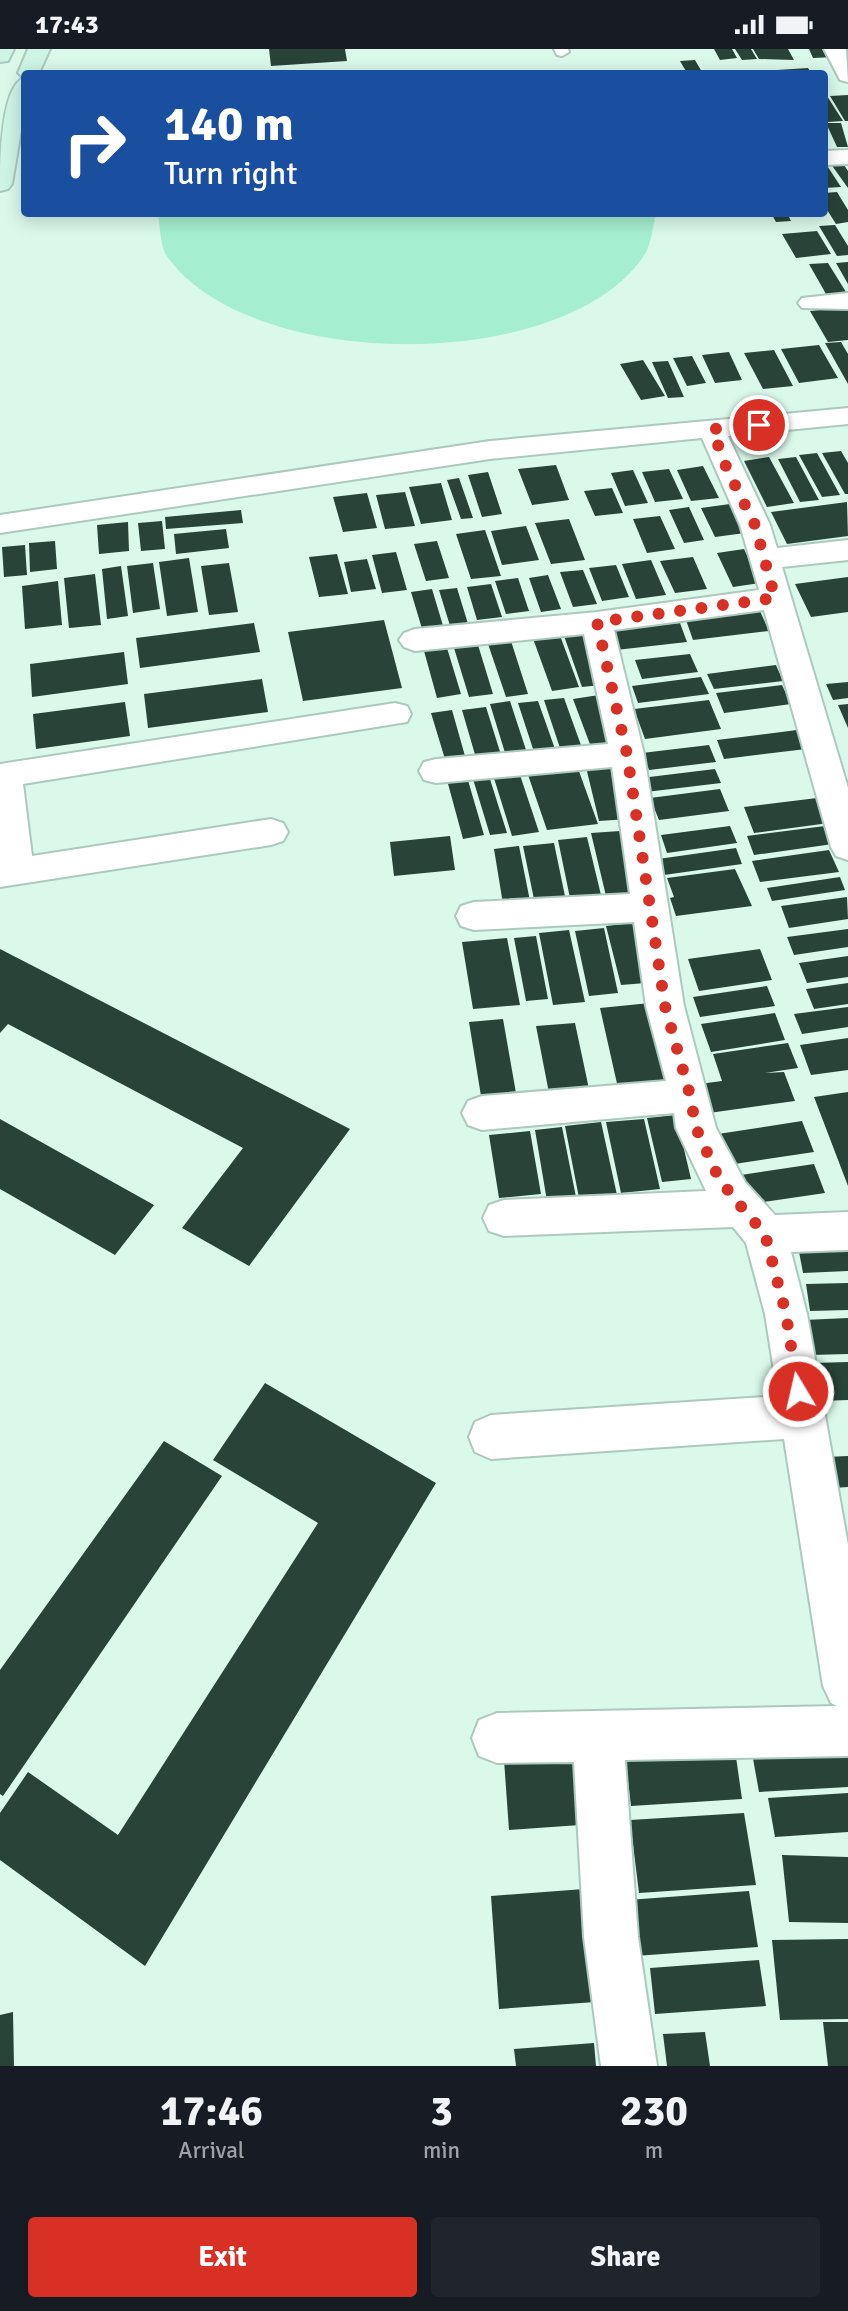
<!DOCTYPE html>
<html lang="en">
<head>
<meta charset="utf-8">
<style>
	body { margin:0; font-family:Signika,sans-serif; background:#20242c; color:#f1f3f6; height:100vh; display:flex; flex-direction:column; font-size:26px; white-space:nowrap }
	* { box-sizing:border-box; margin:0 }
	p { font-size:23px; color:#9ea1a6 }
	.icon { flex:none; width:38px; height:38px; fill:none; stroke:currentColor; stroke-width:2; stroke-linecap:round; stroke-linejoin:round }
	.map { position:relative; height:2017px; overflow:hidden }
	.details { display:flex; flex-direction:column; background:#171b24; flex:1 }
	.details>* { flex:none }
	.top-card { position:absolute; left:21px; top:21px; width:807px; height:147px; border-radius:7px; box-shadow:0 4px 18px #0003; background:#1a4fa0; color:#fff; overflow:hidden }
	.pin { position:absolute; display:grid; place-items:center; width:60px; height:60px; color:#fff; margin:-30px; border:4px solid #fff; border-radius:50%; box-shadow:0 2px 7px #0007 }
	.me { position:absolute; width:77px; margin:-38px; rotate:351deg; stroke-linejoin:round; filter:drop-shadow(0 0 5px #0008) }
	.turn { display:flex; align-items:center; gap:24px; height:147px; padding:0 28px; font-size:32px }
	.turn .icon { width:91px; height:91px; stroke-width:2.5 }
	.turn b { display:block; font-size:49px; line-height:60px }
	.eta { display:flex; justify-content:space-evenly; align-items:center; height:119px; text-align:center }
	.eta b { font-size:42px; font-weight:700; line-height:49px }
	.button { display:flex; gap:14px; margin-top:auto; padding:14px 28px }
	.button a { flex:1; height:80px; border-radius:7px; background:#d93025; color:#fff; font-size:28px; font-weight:700; line-height:80px; text-align:center }
	.button a+a { background:#20242c; color:#f1f3f6 }
	.status { display:flex; justify-content:space-between; align-items:center; height:49px; padding:0 35px; background:#171b24; direction:ltr }
	.status svg { height:19px; fill:currentColor }
	.map>svg:first-child { display:block }
	.green { fill:#a5efd0 }
	.building { fill:#294338 }
	.lines { fill:none; stroke-linecap:round; stroke-linejoin:round }
	.lane-casing { stroke:#abc9bc; stroke-width:4 }
	.street-casing { stroke:#abc9bc; stroke-width:4 }
	.secondary-casing { stroke:#abc9bc; stroke-width:4 }
	.lane { fill:#fff; fill-rule:evenodd }
	.street { fill:#fff; fill-rule:evenodd }
	.secondary { fill:#cef4e6; fill-rule:evenodd }
	.route { stroke:#d93025; stroke-width:12; stroke-dasharray:0 21.6 }
</style>
</head>
<body>
<div class="status"><b>17:43</b><svg viewBox="0 0 49 12"><path d="M0 12V9h3v3zM5 12V6h3v6zM10 12V3h3v9zM15 12V0h3v12zM26 1h20v11H26zM47 4h2v5h-2z"/></svg></div>
<div class="map">
<svg width="848" height="2017" viewBox="0 0 848 2017">
	<rect width="100%" height="100%" fill="#daf9eb"/>
	<path class="green" d="M158 165V164L656 165C653 177 651 195 645 205 567 326 247 324 166 206 160 196 160 176 158 165Z"/>
	<path class="building" d="M269 0H345L347 12 271 17Z
		M714 0H732L737 9 720 11Z
		M735 0H751L757 10 742 11Z
		M753 0H788L794 11 759 10Z
		M809 0H830L834 8 813 9Z
		M695 11 702 23 687 24 680 12Z
		M808 19 811 24H761V22Z
		M848 46V72H845L830 47Z
		M824 47H827L843 72 827 73 824 68Z
		M826 74H841L848 98H837Z
		M840 110 848 122V139L828 111Z
		M824 112 841 138 824 139Z
		M837 143 848 161V173L836 175 824 156V144Z
		M771 164H787L791 172 776 173Z
		M835 176 848 197V206L837 207 819 177Z
		M817 182 831 205 796 209 782 185Z
		M848 213V235L836 214Z
		M828 214 846 243 826 245 809 215Z
		M848 258V291L828 293 810 262Z
		M841 293 848 305V335L825 294Z
		M819 296 838 329 799 334 781 300Z
		M774 301 793 337 763 340 744 304Z
		M729 303 742 331 715 334 702 306Z
		M692 307 706 334 687 337 673 309Z
		M643 311 665 347 641 351 620 315Z
		M668 312 684 348 668 349 652 313Z
		M841 402 848 414V445H845L822 404Z
		M817 404 840 446 822 448 799 406Z
		M769 408 794 454 767 458 744 412Z
		M796 408 819 451 800 453 778 410Z
		M556 416 569 451 532 456 518 420Z
		M703 417 719 449 691 452 677 421Z
		M669 420 683 450 655 453 642 423Z
		M633 421 648 454 625 457 611 424Z
		M488 423 502 465 482 468 468 426Z
		M459 429 473 469 461 470 447 431Z
		M441 434 452 471 421 475 409 438Z
		M612 439 623 464 595 467 584 442Z
		M405 443 415 477 385 480 376 446Z
		M367 444 377 479 343 483 333 448Z
		M847 453 848 487 787 495 771 463Z
		M730 455 745 484 715 488 701 459Z
		M689 458 704 491 684 494 669 461Z
		M241 461 243 474 166 480 165 468Z
		M660 467 675 500 647 504 633 470Z
		M569 470 585 511 551 515 535 474Z
		M162 472 165 500 141 502 138 474Z
		M128 473 129 502 99 505 97 476Z
		M526 477 539 511 502 516 491 482Z
		M226 480 229 499 176 505 174 485Z
		M485 481 501 527 471 530 456 485Z
		M55 492 57 520 30 523 29 494Z
		M437 492 449 529 426 532 414 495Z
		M25 496 27 526 4 528 2 498Z
		M744 500 760 534 733 538 717 504Z
		M396 503 407 541 382 544 372 506Z
		M337 505 348 545 319 548 309 508Z
		M693 508 707 540 675 544 660 512Z
		M189 509 198 563 167 567 159 513Z
		M367 510 376 540 351 543 344 513Z
		M651 511 666 546 636 550 622 515Z
		M153 514 160 560 133 564 127 517Z
		M229 514 238 563 209 566 201 517Z
		M616 516 629 548 602 552 589 519Z
		M121 517 128 567 107 570 102 520Z
		M583 521 597 555 573 558 560 523Z
		M95 525 101 576 69 579 64 529Z
		M548 526 561 560 541 563 529 529Z
		M848 528V563L811 568 795 535Z
		M518 529 529 562 506 565 495 532Z
		M58 532 62 576 25 580 22 537Z
		M491 535 502 568 477 571 467 538Z
		M457 539 469 578 451 580 439 541Z
		M432 540 444 580 423 583 411 543Z
		M760 562 769 582 693 591 686 571Z
		M384 571 402 639 303 652 288 583Z
		M254 574 260 603 140 619 136 589Z
		M680 574 687 593 616 601 610 582Z
		M558 581 579 638 552 642 531 584Z
		M581 582 601 636 582 638 563 584Z
		M511 592 528 645 506 648 488 595Z
		M478 596 493 645 469 648 454 599Z
		M447 599 461 645 437 649 424 602Z
		M124 603 128 635 32 648 30 615Z
		M690 605 698 623 642 630 635 611Z
		M776 616 783 632 714 640 707 625Z
		M701 628 709 645 638 654 632 637Z
		M262 630 268 663 148 679 144 645Z
		M848 633V649L833 651 826 635Z
		M782 636 791 655 724 664 716 644Z
		M599 646 617 695 591 698 573 650Z
		M564 649 582 699 561 702 544 651Z
		M709 651 721 680 645 690 634 660Z
		M510 652 527 704 506 707 490 655Z
		M538 652 555 700 534 703 518 654Z
		M125 653 130 687 36 700 33 665Z
		M848 655V679L838 656Z
		M486 658 501 706 476 709 462 661Z
		M452 661 465 707 445 710 431 664Z
		M797 681 806 700 724 710 717 691Z
		M709 696 716 713 649 721 642 704Z
		M613 712 628 770 599 772 585 714Z
		M576 714 598 775 547 781 527 723Z
		M715 720 721 734 646 743 641 729Z
		M519 723 539 783 512 787 493 726Z
		M489 727 507 784 490 786 473 730Z
		M467 728 484 786 463 790 447 731Z
		M720 740 729 762 659 771 650 749Z
		M817 749 829 774 754 784 744 758Z
		M730 777 737 794 667 804 661 786Z
		M825 777 833 795 754 806 747 787Z
		M620 782 635 844 606 847 591 784Z
		M450 787 455 821 394 827 390 793Z
		M587 788 601 846 570 849 558 791Z
		M554 794 566 852 535 855 523 797Z
		M519 797 530 852 503 855 494 800Z
		M736 799 742 815 664 826 658 810Z
		M829 801 839 823 760 833 752 812Z
		M735 820 752 857 676 867 670 849 674 848 667 829Z
		M840 828 845 841 772 852 767 839Z
		M847 848 848 870 789 879 781 857Z
		M642 873 658 933 621 936 606 877Z
		M604 879 618 944 589 947 575 882Z
		M848 880V898L794 906 787 888Z
		M569 881 585 953 553 956 539 884Z
		M536 887 548 950 526 952 514 889Z
		M507 889 520 956 473 960 462 893Z
		M0 900 350 1080 249 1217 182 1179 243 1099 8 975 0 984Z
		M760 900 772 931 699 942 688 910Z
		M848 907V928L807 934 799 914Z
		M848 934V955L814 960 806 940Z
		M767 937 775 957 700 968 693 948Z
		M650 954 670 1034 618 1039 600 959Z
		M848 958V978L802 985 794 965Z
		M775 964 785 991 711 1003 701 975Z
		M503 970 516 1044 481 1047 469 973Z
		M575 974 589 1040 549 1044 536 977Z
		M848 989V1021L811 1026 800 996Z
		M788 994 798 1019 765 1024 784 1023 795 1052 709 1064 699 1035 722 1032 713 1005Z
		M848 1043V1137L814 1048Z
		M676 1066 691 1130 662 1133 647 1069Z
		M0 1070 154 1156 115 1206 0 1140Z
		M644 1070 660 1140 621 1144 606 1073Z
		M802 1072 814 1103 728 1116 718 1085Z
		M601 1073 617 1146 579 1149 565 1077Z
		M562 1078 576 1148 547 1152 535 1081Z
		M530 1082 541 1145 499 1149 489 1086Z
		M814 1115 825 1144 751 1155 741 1126Z
		M848 1191V1222L803 1224 797 1192Z
		M848 1234V1261L810 1262 806 1235Z
		M848 1269V1305L811 1306 804 1271Z
		M848 1313V1351L819 1352 813 1314Z
		M265 1334 436 1434 145 1917 0 1811V1764L28 1723 118 1786 318 1474 213 1411Z
		M164 1392 222 1427 3 1747 0 1745V1621Z
		M848 1407V1438L833 1439 826 1408Z
		M848 1698V1738L759 1743 752 1704Z
		M735 1701 742 1750 631 1757 625 1708Z
		M572 1706 580 1776 509 1781 504 1711Z
		M848 1744V1783L775 1788 768 1749Z
		M744 1764 756 1836 639 1844 630 1771Z
		M782 1806 848 1808V1874L789 1873Z
		M584 1840 595 1953 499 1960 491 1847Z
		M749 1842 758 1898 635 1907 628 1851Z
		M848 1890V1970L780 1971 772 1891Z
		M759 1911 766 1957 655 1965 650 1919Z
		M13 1963 14 2017H0V1966Z
		M823 1973H848V2017H828Z
		M705 1983 710 2017H667L663 1985Z
		M594 1994 596 2017H516L514 2000Z"/>
	<g class="lines">
		<defs>
			<path id="lane" d="M554 0H568L569 3 562 7 557 6Z"/>
			<path id="street" d="M824 0H846L848 33 840 31Z
				M848 101V115L824 116V102Z
				M848 244V260L802 259 798 254 802 249Z
				M848 359V375L728 387 770 476 777 499 848 491V511L782 518 848 739V811L836 807 831 798 764 561 614 581 644 705 684 957 716 1079 745 1133 775 1166 848 1163V1201L791 1203 807 1265 848 1496V1707L625 1711 638 1888 657 2017H601L584 1888 574 1713 497 1714 479 1707 472 1689 479 1671 497 1664 837 1657 831 1654 823 1637 784 1390 491 1410 475 1403 469 1388 475 1373 491 1366 778 1347 765 1265 746 1194 733 1178 504 1187 489 1182 483 1169 489 1156 504 1151 706 1142 676 1079 674 1064 482 1081 468 1076 462 1064 468 1052 482 1047 666 1032 646 957 634 873 474 881 461 877 456 867 461 857 474 853 630 845 612 718 436 734 424 731 419 722 424 713 436 710 608 695 584 585 415 602 404 598 399 591 404 584 415 580 597 563 759 541 740 476 702 389 490 410 0 484V466L490 392Z
				M395 654 407 657 411 665 407 673 23 735 32 807 271 770 283 774 288 783 283 792 271 796 0 838V715Z"/>
			<path id="secondary" d="M0 0H14L8 12 0 13Z
				M28 0H50L39 24H24V29L18 24Z
				M24 29V64L12 135 8 140 0 142C0 117 0 37 24 29Z"/>
		</defs>
		<use href="#lane" class="lane-casing"/>
		<use href="#street" class="street-casing"/>
		<use href="#secondary" class="secondary-casing"/>
		<use href="#lane" class="lane"/>
		<use href="#street" class="street"/>
		<use href="#secondary" class="secondary"/>
	</g>
	<g class="lines">
		<path class="route" d="M759 376 712 380 727 420 755 476 775 549 597 573 627 705 665 957 690 1046 696 1079 716 1123 731 1146 765 1185 786 1265 798 1342"/>
	</g>
</svg>
<div class="pin" style="left:759px;top:376px;background:#d93025"><svg class="icon" aria-label="arrive" viewBox="0 0 24 24"><path d="M6 21V4h12l-3 4 3 4H6"/></svg></div>
<svg class="me" style="left:798px;top:1342px" viewBox="-20 -20 40 40"><circle r="17" fill="#d93025" stroke="#fff" stroke-width="3"/><path d="M0-11L8 9 0 5-8 9z" fill="#fff"/></svg>
<div class="top-card">
<div class="turn"><svg class="icon" aria-label="right" viewBox="0 0 24 24"><path d="M7 20v-9h11M14 6l5 5-5 5"/></svg><div><b>140 m</b>Turn right</div></div>
</div>
</div>
<section class="details">
<div class="eta">
<div><b>17:46</b><p>Arrival</p></div>
<div><b>3</b><p>min</p></div>
<div><b>230</b><p>m</p></div>
</div>
<div class="button"><a>Exit</a><a>Share</a></div>
</section>
</body>
</html>
